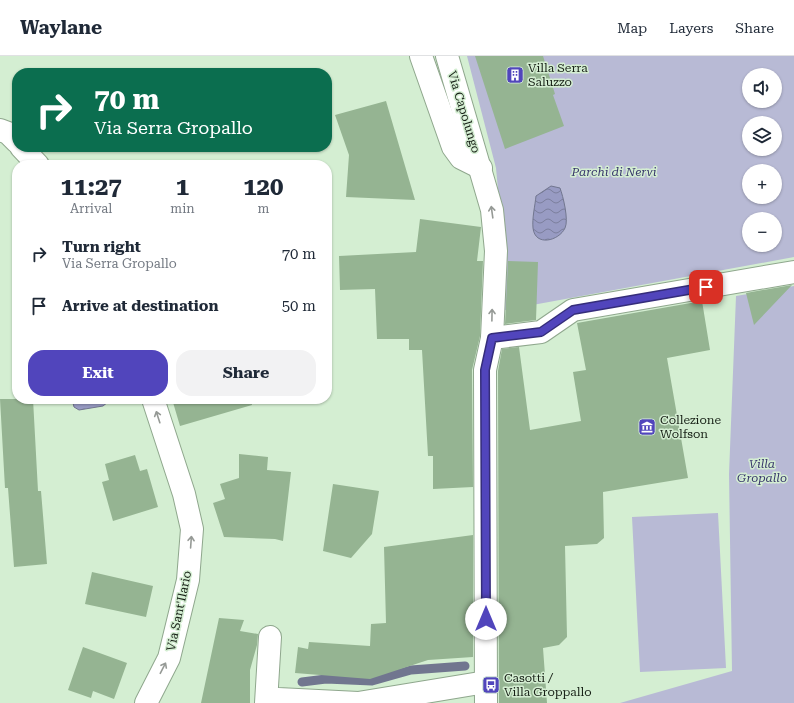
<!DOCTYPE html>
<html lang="en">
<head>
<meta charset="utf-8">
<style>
	body { margin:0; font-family:"Roboto Serif",serif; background:#f2f2f3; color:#1f2937; height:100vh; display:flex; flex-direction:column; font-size:15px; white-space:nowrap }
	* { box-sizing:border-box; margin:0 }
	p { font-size:13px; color:#747a83 }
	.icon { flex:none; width:22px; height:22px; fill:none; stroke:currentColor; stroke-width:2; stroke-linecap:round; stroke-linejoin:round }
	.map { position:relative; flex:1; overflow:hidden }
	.sheet { position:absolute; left:12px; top:104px; width:320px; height:244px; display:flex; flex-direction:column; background:#fff; border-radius:16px; box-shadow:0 1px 3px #0004 }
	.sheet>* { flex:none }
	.top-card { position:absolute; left:12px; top:12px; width:320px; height:84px; border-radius:16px; box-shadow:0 1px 3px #0004; background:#0b6e4f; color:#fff; overflow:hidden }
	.controls { position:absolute; left:742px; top:12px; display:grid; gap:8px }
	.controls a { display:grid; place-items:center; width:40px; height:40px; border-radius:50%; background:#fff; box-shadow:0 1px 3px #0004; font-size:20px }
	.pin { position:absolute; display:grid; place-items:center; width:34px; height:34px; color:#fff; margin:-17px; border-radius:8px; box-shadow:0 2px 6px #0006 }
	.me { position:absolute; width:44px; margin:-22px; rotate:0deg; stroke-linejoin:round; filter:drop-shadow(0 0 3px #0008) }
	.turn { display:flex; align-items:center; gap:14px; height:84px; padding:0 16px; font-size:18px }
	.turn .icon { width:52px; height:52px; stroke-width:2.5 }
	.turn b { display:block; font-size:28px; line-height:34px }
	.eta { display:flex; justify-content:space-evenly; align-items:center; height:68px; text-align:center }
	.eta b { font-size:24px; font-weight:700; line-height:28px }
	.primary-button { display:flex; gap:8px; margin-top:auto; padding:8px 16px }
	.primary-button a { flex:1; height:46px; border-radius:16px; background:#5145bc; color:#fff; font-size:16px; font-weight:700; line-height:46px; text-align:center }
	.primary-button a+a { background:#f2f2f3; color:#1f2937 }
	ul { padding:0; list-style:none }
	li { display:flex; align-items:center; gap:12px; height:52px; padding:0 16px }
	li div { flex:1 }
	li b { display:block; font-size:15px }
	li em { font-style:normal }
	header { display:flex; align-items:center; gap:24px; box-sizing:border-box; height:56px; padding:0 20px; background:#fff; border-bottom:1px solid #e0e1e3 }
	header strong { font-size:19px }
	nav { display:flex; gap:22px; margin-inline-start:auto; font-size:14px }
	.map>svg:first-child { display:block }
	.park { fill:#b8bad5; fill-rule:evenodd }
	.water { fill:url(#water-waves); stroke:#71768f }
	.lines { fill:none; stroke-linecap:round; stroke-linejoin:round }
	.stream { stroke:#71768f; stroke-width:9 }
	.building { fill:#95b492 }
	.street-casing { stroke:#8fa78d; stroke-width:24 }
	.secondary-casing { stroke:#8fa78d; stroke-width:24 }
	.street { stroke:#fff; stroke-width:22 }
	.secondary { stroke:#fff; stroke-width:22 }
	.oneway { stroke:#969a96 }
	.route-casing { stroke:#352d7a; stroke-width:10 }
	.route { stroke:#5145bc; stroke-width:7 }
	.labels { text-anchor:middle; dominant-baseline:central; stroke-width:3; stroke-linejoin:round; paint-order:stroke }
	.poi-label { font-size:12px; fill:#161f15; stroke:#d4eed2; text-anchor:start }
	.street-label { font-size:12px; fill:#161f15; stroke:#d4eed2 }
	.park-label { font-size:12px; font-style:italic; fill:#37366b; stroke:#d4eed2 }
</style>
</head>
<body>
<header>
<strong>Waylane</strong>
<nav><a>Map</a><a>Layers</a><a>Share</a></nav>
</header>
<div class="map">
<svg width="794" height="647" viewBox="0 0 794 647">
	<defs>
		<pattern id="water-waves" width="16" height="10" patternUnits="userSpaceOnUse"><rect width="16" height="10" fill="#989bc3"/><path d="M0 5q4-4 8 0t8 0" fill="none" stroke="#7b7e9d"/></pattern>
	</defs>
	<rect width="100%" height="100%" fill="#d4eed2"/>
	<path class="park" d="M467 0H794V201L500 255 504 198 496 112ZM749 19H775V45H749ZM749 67H775V93H749ZM749 115H775V141H749ZM749 163H775V189H749Z
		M794 230V647H620L732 615 729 418 736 240Z
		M718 457 726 612 640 616 632 461Z"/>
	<path class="water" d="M551 130 560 132C563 140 569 164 565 172 559 185 535 191 533 172 532 162 535 150 536 140Z
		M72 343H107L108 346 103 350 79 354 74 351Z"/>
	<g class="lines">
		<path class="stream" d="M302 626 326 623 372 625 411 614 465 610"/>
	</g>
	<path class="building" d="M475 0H543L555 38 553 39 564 70 505 93Z
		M386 45 415 144 346 141 349 99 335 59Z
		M420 163 481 171 477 205H483L480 280 472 314 473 431 433 433V400H428L422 294H409V283H377L375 233 340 234 339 200 416 196Z
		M508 205 538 206 536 264 505 268Z
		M792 229 754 269 746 237Z
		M702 245 710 294 667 302 688 422 603 436 604 482 597 488 565 490 567 581 559 589 543 592 547 647H499L498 315 502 293 519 291 530 374 581 365 573 316 586 314 577 267Z
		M0 343H33L38 435H41L47 508 14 511 8 432H5Z
		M172 343H251L252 349 180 370Z
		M239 398 268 401 267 414 291 416 283 485 275 483 224 481 213 447 225 443 220 428 239 422Z
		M135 399 140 415 147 413 158 451 113 465 102 426 109 424 105 408Z
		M333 428 379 435 372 478 351 502 323 495Z
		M473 479V601L428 604 370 623 295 617 298 591 308 593 309 586 370 590 371 568 386 567 384 491Z
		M92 516 153 530 146 561 85 548Z
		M219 562 244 564 240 575 258 578 257 589 250 614V647H201Z
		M83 591 127 607 114 643 93 635 91 642 68 634Z"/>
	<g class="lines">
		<defs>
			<path id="street" d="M421 0 453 91 461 102 481 112
				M0 74 8 77 17 86
				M21 91 38 109
				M492 282 541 276 573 254 794 216
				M146 647 169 602 188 524 192 473 184 438 153 343
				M266 647 270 581
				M278 647V643L358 647 486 626"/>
			<path id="secondary" d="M447 0 492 154 496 195 492 282 485 314 486 647"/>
		</defs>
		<use href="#street" class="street-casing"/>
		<use href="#secondary" class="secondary-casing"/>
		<use href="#street" class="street"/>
		<use href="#secondary" class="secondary"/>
	</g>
	<defs><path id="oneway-shaft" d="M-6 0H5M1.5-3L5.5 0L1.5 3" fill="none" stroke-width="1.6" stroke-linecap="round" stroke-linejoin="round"/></defs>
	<g class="oneway">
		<use href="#oneway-shaft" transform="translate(492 156) rotate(-98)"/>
		<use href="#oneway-shaft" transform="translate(492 259) rotate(-89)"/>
		<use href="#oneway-shaft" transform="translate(158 361) rotate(-108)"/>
		<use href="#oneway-shaft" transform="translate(191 486) rotate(-86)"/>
		<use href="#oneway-shaft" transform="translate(163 612) rotate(-63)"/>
	</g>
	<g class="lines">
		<defs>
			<path id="route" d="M486 563 485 314 492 282 541 276 573 254 706 231"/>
		</defs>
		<use href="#route" class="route-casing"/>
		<use href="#route" class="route"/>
	</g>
	<defs>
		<symbol id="building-square" viewBox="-11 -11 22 22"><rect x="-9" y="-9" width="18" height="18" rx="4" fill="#5145bc" stroke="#d4eed2"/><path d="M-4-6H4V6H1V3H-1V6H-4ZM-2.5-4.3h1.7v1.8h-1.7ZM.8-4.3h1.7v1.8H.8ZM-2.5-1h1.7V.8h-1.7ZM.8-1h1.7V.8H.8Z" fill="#fff"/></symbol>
		<symbol id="museum-square" viewBox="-11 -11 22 22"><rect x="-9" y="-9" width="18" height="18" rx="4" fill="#5145bc" stroke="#d4eed2"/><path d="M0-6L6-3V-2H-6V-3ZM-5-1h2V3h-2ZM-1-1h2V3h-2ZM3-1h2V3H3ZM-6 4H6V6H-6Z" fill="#fff"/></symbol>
		<symbol id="bus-square" viewBox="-11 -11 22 22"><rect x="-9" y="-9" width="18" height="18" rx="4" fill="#5145bc" stroke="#d4eed2"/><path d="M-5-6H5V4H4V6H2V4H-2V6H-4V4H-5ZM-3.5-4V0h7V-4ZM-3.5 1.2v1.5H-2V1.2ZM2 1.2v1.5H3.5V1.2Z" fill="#fff"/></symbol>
	</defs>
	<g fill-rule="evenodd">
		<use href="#building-square" x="505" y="9" width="20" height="20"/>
		<use href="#museum-square" x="637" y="361" width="20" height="20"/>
		<use href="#bus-square" x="481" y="619" width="20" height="20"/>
	</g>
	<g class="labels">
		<g class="poi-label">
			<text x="528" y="12">Villa Serra<tspan x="528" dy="14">Saluzzo</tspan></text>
			<text x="660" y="364">Collezione<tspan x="660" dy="14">Wolfson</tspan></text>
			<text x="504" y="622">Casotti /<tspan x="504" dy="14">Villa Groppallo</tspan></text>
		</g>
		<g class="street-label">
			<text transform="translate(464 56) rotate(73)">Via Capolungo</text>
			<text transform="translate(179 555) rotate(-78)">Via Sant'Ilario</text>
		</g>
		<g class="park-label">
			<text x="614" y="116">Parchi di Nervi</text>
			<text x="762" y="408">Villa<tspan x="762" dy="14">Gropallo</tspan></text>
		</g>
	</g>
</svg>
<div class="controls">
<a><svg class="icon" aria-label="sound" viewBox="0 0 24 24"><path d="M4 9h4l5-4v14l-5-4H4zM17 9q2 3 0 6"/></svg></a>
<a><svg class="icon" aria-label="layers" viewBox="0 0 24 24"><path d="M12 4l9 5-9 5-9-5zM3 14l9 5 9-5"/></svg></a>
<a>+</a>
<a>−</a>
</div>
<div class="pin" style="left:706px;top:231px;background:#d93025"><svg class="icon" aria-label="arrive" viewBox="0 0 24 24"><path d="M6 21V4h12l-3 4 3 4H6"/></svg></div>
<svg class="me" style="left:486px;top:563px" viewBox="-20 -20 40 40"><circle r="19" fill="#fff"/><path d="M0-13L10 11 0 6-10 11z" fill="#5145bc"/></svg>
<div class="top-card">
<div class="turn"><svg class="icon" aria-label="right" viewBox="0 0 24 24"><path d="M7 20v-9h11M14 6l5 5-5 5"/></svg><div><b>70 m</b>Via Serra Gropallo</div></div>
</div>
<section class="sheet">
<div class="eta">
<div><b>11:27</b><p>Arrival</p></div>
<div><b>1</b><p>min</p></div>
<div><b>120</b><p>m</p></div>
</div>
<ul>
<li><svg class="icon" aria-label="right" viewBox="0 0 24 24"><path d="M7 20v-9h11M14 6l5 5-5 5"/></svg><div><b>Turn right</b><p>Via Serra Gropallo</p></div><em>70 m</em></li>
<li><svg class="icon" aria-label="arrive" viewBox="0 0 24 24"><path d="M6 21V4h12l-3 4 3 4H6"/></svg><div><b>Arrive at destination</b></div><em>50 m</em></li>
</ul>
<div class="primary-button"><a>Exit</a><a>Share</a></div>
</section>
</div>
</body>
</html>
